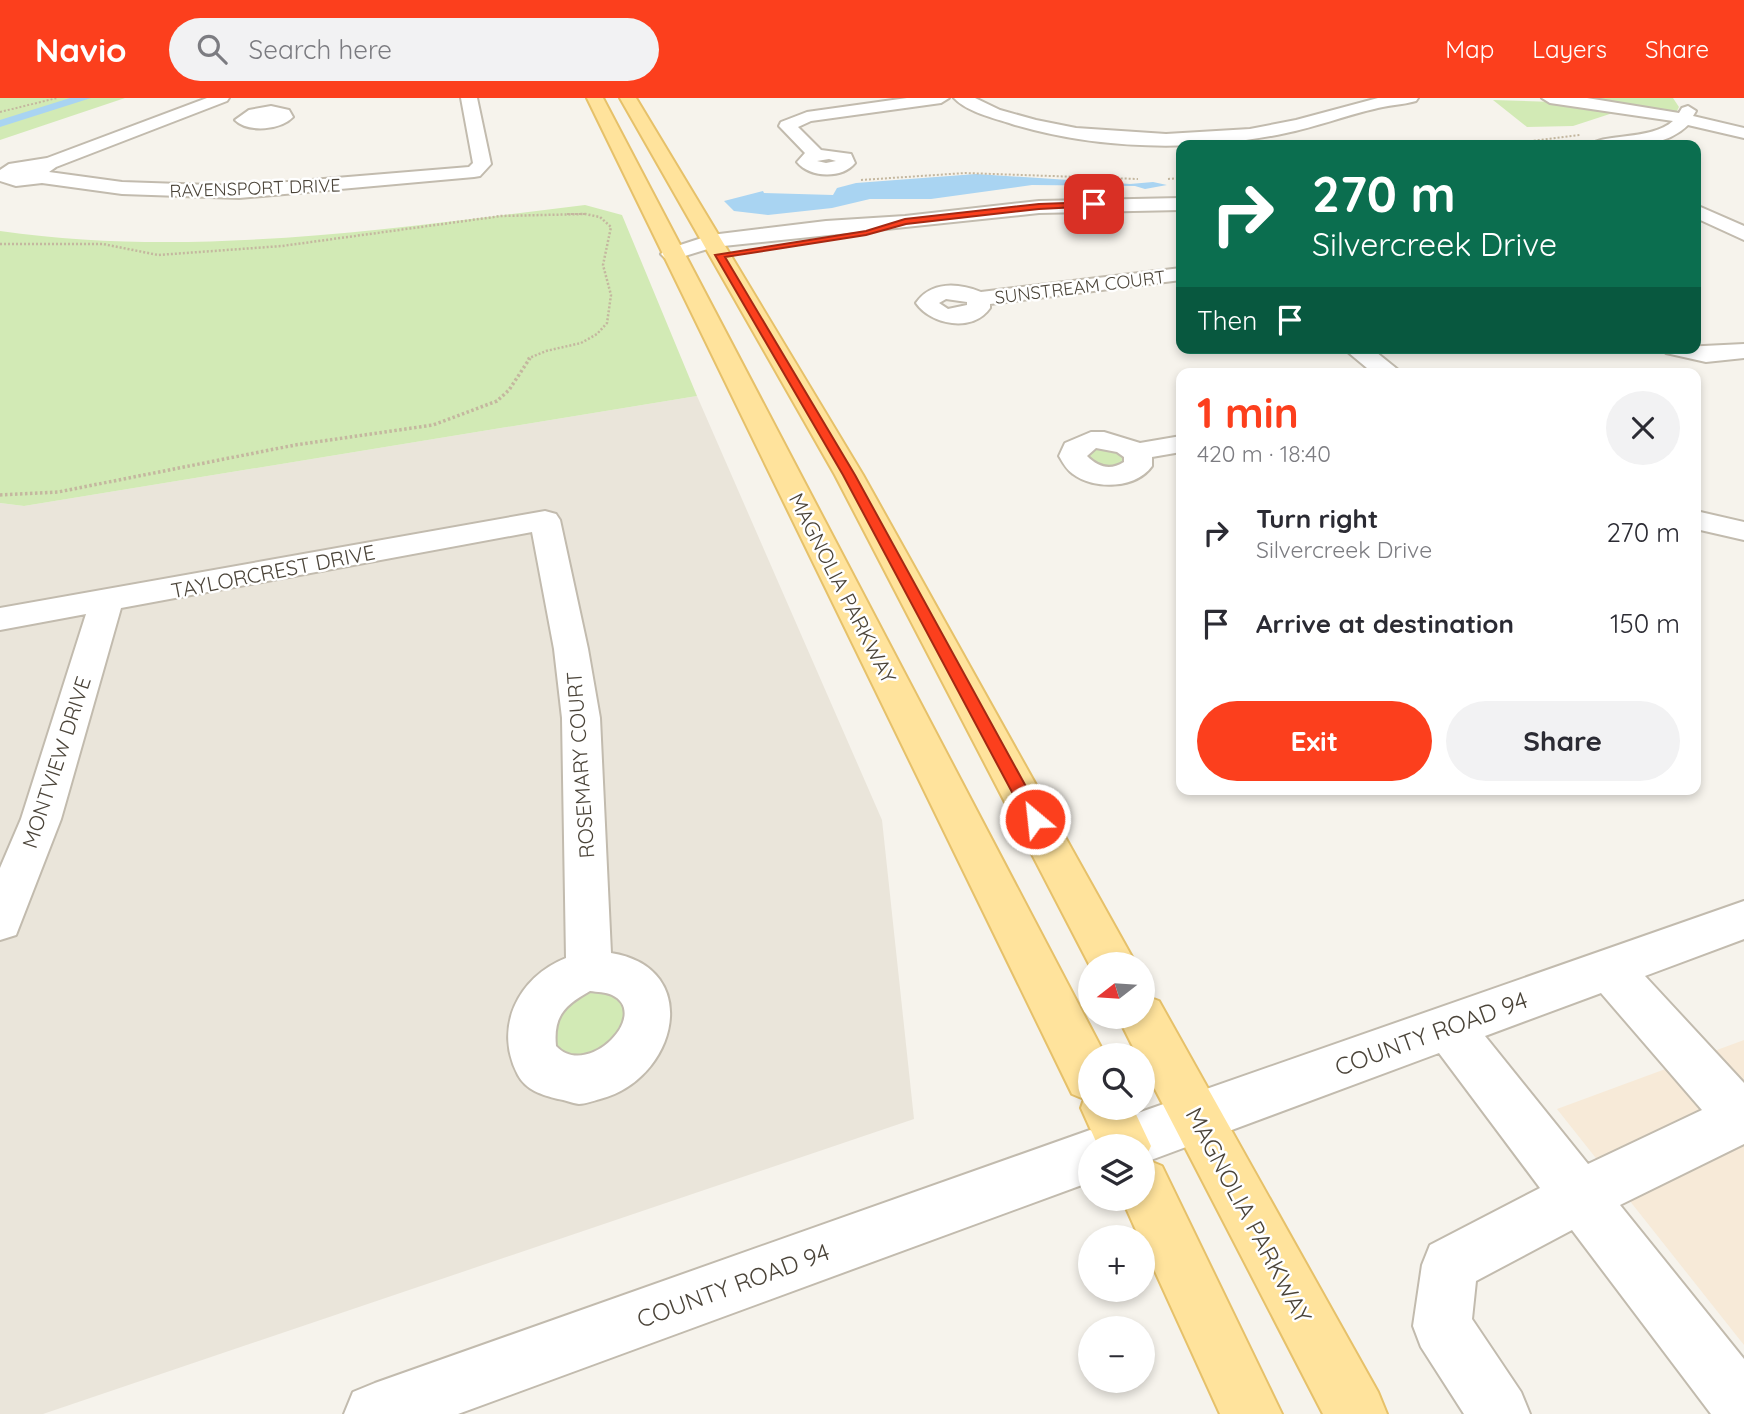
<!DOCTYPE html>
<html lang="en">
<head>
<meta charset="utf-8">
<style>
	body { margin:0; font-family:Quicksand,sans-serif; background:#f2f2f3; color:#2b2b33; height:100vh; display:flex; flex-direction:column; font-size:26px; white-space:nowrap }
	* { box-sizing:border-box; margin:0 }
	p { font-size:23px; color:#7c7c81 }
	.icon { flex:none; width:38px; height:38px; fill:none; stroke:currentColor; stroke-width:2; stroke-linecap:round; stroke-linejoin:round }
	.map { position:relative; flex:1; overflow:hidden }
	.sheet { position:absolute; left:1176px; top:270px; width:525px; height:427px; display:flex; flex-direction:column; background:#fff; border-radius:14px; box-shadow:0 4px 10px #0003 }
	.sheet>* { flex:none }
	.guide { position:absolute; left:1176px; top:42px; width:525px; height:214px; border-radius:14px; box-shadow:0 4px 10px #0003; background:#0b6e4f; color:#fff; overflow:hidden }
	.needle { width:46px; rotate:253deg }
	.buttons { position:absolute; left:1078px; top:854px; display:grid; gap:14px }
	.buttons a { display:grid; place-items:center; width:77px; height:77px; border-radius:50%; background:#fff; box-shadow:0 4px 10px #0003; font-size:35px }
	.pin { position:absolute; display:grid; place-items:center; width:60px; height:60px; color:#fff; margin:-30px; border-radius:14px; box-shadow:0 4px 10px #0006 }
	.me { position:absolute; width:77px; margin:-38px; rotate:332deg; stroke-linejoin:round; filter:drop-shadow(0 0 5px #0008) }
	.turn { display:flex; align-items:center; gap:24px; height:147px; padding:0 21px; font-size:32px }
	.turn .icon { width:91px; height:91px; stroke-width:2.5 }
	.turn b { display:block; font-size:49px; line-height:60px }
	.then { display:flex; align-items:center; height:66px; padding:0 21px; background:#0003; gap:14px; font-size:26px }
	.round { display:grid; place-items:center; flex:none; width:74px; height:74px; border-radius:37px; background:#f2f2f3 }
	.head { display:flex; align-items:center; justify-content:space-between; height:119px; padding:0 21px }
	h1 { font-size:42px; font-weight:800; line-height:52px; color:#fc3f1d }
	.button { display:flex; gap:14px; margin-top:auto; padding:14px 21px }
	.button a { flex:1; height:80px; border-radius:42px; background:#fc3f1d; color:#fff; font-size:28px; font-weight:800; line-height:80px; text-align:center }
	.button a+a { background:#f2f2f3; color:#2b2b33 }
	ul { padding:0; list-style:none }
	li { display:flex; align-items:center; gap:21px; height:91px; padding:0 21px }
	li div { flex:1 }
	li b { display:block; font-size:26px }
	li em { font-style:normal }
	header { display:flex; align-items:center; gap:42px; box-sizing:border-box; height:98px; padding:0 35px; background:#fc3f1d; color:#fff }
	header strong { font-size:33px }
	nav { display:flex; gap:38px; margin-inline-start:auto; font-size:24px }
	.search { width:490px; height:63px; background:#f2f2f3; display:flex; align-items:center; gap:18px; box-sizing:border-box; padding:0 24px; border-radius:38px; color:#7c7c81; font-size:26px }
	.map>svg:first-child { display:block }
	.residential { fill:#eae5da }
	.commercial { fill:#f7ead8 }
	.green { fill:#d2eab5 }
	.water { fill:#a9d4f2 }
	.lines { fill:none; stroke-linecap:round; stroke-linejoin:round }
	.minor-casing { stroke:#c2bbae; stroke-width:4 }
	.major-casing { stroke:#e6c16a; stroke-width:4 }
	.path-far2 { stroke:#c4b79f; stroke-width:2; stroke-dasharray:2 2; stroke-linecap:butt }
	.path-far1 { stroke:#c4b79f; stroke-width:2.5; stroke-dasharray:2 2; stroke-linecap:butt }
	.path { stroke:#c4b79f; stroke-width:3.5; stroke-dasharray:2.5 2.5; stroke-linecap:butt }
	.minor { fill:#fff; fill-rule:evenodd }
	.major { fill:#ffe39c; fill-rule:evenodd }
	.route { fill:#fc3f1d; stroke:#a42913; stroke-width:2 }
	.labels { text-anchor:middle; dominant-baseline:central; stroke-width:5; stroke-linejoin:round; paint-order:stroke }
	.far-street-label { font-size:18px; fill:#4b4439; stroke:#fff }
	.street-label { font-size:21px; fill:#4b4439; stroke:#fff }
	.near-street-label { font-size:24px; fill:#4b4439; stroke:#fff }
</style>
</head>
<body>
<header>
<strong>Navio</strong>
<div class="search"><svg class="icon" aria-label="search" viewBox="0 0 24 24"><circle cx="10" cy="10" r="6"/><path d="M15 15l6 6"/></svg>Search here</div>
<nav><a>Map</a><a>Layers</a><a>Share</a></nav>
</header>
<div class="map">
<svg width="1744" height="1316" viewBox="0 0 1744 1316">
	<rect width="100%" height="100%" fill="#f6f3ec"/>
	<path class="residential" d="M697 298 882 722 914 1021 43 1316H0V405L24 408Z"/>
	<path class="commercial" d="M1744 942V1247L1557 1011Z"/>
	<path class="green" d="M0 0H125L0 42Z
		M1572 0H1673L1679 9 1677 13H1667Z
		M1493 2 1554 4 1619 13 1573 28 1527 29Z
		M585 107 622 117 697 298 24 408 0 405V133C195 161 391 130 585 107Z
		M1095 350 1117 352 1125 362 1116 369H1099L1085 359Z
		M599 881 643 919 571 979 541 919Z"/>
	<path class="water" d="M70 0H91L0 29V22Z
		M976 76 1130 86 1153 84 1167 87 1145 91 1135 88 1032 87 931 101H870L832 110 768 117 734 113 724 103 763 93 764 95 833 97 837 90 856 85Z"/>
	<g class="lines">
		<defs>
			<path id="minor" d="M207 0H229L227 3 56 69 49 74 122 84 239 88 469 69 473 65 461 0H477L491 66 480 78 474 79 239 100 122 96 42 85 16 88 0 83V72L9 66 47 60Z
				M907 0H949L941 5 811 23 798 29 821 52 851 56 855 65C842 81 810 80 797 64L805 55 779 28 781 24 807 14ZM829 61 836 63 826 65 817 63Z
				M954 0H975L1000 12 1036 22 1076 30 1166 36 1250 31 1296 22 1378 0H1418L1416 3C1402 7 1387 7 1374 11 1344 18 1316 29 1286 35 1198 54 1098 52 1012 26 994 20 967 14 954 0Z
				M1542 0H1587L1679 15 1682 10 1688 8 1696 13 1693 18 1744 30V40L1688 27C1662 52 1625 47 1591 47 1602 35 1651 43 1673 23L1550 5Z
				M271 8 289 12 293 19C281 32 248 35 235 22L249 12Z
				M1181 100V112L1039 115 714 149 672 162 665 160 661 156 665 152 711 137 826 123 905 118 1039 103Z
				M1696 107 1744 128V142L1696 120Z
				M1181 170V182L990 206V210C973 235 931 227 916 205 931 183 958 185 981 194ZM946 201 967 204V207L948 211 939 205Z
				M1744 246V260L1706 264 1666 255 1663 250Z
				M1343 250H1371L1402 275H1373Z
				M1091 334H1104L1140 345 1181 338V354L1152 359V368C1136 391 1094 392 1073 376 1067 372 1063 365 1059 358L1065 345ZM1096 350 1117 354 1124 359V364C1110 373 1098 369 1087 358Z
				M545 413 556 416 560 422 588 551 600 620 611 855C705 870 676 982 600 1001 593 1003 585 1006 579 1006 572 1005 565 1002 558 1001 542 997 526 992 518 977 493 930 518 879 566 860L562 620 554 551 532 434 121 510 61 721 16 837 0 842V770L21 721 86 516 0 532V510ZM590 893C597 894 606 894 612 897 652 916 587 982 556 948 553 918 565 907 590 893Z
				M1696 413 1744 424V442L1696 431Z
				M1744 803V841L1645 878 1744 985V1046L1620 1107 1744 1261V1316H1711L1572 1132 1476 1183 1472 1221 1521 1294 1530 1316H1464L1421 1249 1413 1228 1422 1167 1430 1147 1540 1090 1439 955 1143 1065V1048H1090V1084L458 1316H344L353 1294 375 1285 1090 1032 1097 1035 1100 1030 1118 1022ZM1601 895 1702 1012 1588 1066 1485 938Z"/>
			<path id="major" d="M587 0H603L1105 957H1090V1010H1133L1151 1048 1145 1061 1162 1068 1282 1316H1220L1143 1147V1139H1139L1122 1101H1143V1048H1098L1081 1010 1084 1001 1072 996Z
				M620 0H636L863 377 1136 866 1090 868 835 377Z
				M1143 897 1159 903 1378 1294 1387 1316H1323L1143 968V957H1137L1118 919H1143Z"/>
		</defs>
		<use href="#minor" class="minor-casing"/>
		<use href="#major" class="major-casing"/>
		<path class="path-far2" d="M0 14 57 0
			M1498 47 1580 37
			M1168 81 1181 80
			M861 82 965 75 1138 81
			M567 116H587"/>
		<path class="path-far1" d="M0 146H103L158 157 282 148 501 118 585 116 600 119 611 129 603 167 611 197 607 225 597 236 581 245 546 253 527 261"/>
		<path class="path" d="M0 397 58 394 295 347 433 327 497 303 509 292 530 260"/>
		<use href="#minor" class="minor"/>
		<use href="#major" class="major"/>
	</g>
	<path class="route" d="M1094 104 1097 108 1039 111 906 126 866 137 725 159 855 377 1041 716 1043 721 1041 726H1029L843 377 715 157 866 133 905 121 1039 106Z"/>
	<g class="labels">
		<g class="far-street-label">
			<text transform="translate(255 90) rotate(-2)">RAVENSPORT DRIVE</text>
			<text transform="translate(1080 189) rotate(-7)">SUNSTREAM COURT</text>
		</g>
		<g class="street-label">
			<text transform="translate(273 473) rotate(-11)">TAYLORCREST DRIVE</text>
			<text transform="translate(843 490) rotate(63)">MAGNOLIA PARKWAY</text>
			<text transform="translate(56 664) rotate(-72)">MONTVIEW DRIVE</text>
			<text transform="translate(580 667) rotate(-94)">ROSEMARY COURT</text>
		</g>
		<g class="near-street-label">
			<text transform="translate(1431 935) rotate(-20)">COUNTY ROAD 94</text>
			<text transform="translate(1249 1117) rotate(62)">MAGNOLIA PARKWAY</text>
			<text transform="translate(733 1187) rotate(-20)">COUNTY ROAD 94</text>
		</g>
	</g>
</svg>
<div class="buttons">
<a><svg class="needle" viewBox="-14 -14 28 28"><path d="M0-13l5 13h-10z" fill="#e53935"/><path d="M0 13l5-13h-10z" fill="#7c7c81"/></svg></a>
<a><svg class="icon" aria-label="search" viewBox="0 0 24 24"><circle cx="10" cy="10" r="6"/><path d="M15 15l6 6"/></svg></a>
<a><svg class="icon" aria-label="layers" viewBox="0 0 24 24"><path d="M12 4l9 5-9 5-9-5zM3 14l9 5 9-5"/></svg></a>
<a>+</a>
<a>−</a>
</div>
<div class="pin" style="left:1094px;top:106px;background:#d93025"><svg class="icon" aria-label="arrive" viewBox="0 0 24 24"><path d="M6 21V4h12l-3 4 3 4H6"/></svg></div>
<svg class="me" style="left:1035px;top:721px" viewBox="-20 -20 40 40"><circle r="17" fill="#fc3f1d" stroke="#fff" stroke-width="3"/><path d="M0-11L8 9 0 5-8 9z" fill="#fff"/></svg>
<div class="guide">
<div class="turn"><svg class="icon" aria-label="right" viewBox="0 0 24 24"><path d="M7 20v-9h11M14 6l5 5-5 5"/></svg><div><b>270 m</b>Silvercreek Drive</div></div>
<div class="then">Then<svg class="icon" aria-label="arrive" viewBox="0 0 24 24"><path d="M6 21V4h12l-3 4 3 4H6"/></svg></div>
</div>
<section class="sheet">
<div class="head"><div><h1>1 min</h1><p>420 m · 18:40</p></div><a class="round"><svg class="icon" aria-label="close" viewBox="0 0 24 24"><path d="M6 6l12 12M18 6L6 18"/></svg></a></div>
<ul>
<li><svg class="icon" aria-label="right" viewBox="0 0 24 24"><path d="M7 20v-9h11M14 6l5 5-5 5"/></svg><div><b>Turn right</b><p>Silvercreek Drive</p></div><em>270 m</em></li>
<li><svg class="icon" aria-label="arrive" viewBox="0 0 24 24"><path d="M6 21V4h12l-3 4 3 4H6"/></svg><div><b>Arrive at destination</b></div><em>150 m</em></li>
</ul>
<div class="button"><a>Exit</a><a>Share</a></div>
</section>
</div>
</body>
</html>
